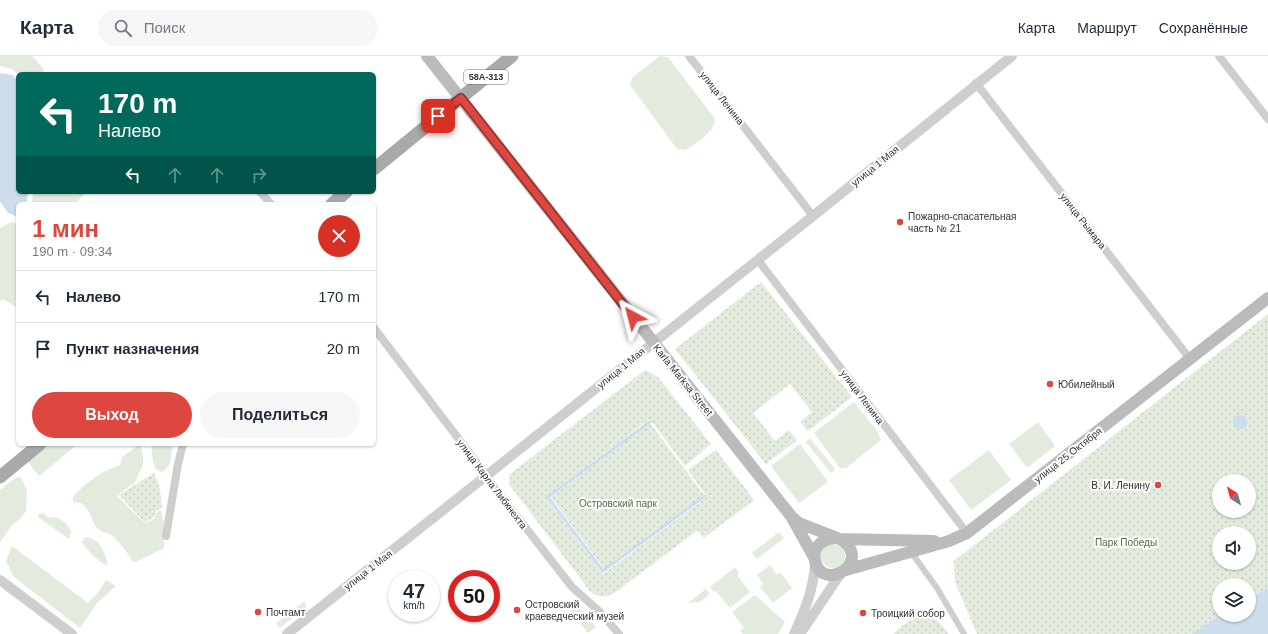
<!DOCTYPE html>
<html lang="ru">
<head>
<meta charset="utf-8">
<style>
	body { margin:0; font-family:Helvetica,sans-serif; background:#f6f6f7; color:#1f2937; height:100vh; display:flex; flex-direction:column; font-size:15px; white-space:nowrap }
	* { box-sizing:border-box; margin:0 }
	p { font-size:13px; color:#747a83 }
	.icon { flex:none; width:22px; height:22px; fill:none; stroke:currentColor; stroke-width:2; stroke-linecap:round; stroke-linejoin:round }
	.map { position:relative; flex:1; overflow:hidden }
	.details { position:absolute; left:16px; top:146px; width:360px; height:244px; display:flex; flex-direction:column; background:#fff; border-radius:6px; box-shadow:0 1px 3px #0004 }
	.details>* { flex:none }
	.banner { position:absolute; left:16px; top:16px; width:360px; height:122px; border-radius:6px; box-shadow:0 1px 3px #0004; background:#00695c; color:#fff; overflow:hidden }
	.needle { width:26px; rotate:323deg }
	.tools { position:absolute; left:1212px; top:418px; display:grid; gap:8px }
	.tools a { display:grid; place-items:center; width:44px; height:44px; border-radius:50%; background:#fff; box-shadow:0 1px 3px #0004; font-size:20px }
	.speed { position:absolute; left:388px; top:514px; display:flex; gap:8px; font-size:20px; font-weight:700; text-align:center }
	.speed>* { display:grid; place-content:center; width:52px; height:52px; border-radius:50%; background:#fff; box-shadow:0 1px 3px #0004; line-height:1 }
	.speed small { font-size:10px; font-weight:400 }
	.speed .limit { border:6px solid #d22; background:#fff; color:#111 }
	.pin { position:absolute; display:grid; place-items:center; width:34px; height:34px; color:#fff; margin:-17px; border-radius:8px; box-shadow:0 2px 6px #0006 }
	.me { position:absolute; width:44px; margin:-22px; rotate:322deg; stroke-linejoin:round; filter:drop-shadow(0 0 3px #0008) }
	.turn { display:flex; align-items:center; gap:14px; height:84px; padding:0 16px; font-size:18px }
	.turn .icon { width:52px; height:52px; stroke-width:2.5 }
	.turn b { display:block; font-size:28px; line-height:34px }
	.lanes { display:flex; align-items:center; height:38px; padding:0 16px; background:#0003; justify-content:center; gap:20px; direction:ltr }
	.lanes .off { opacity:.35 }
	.round { display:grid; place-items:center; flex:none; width:42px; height:42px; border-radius:21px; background:#f6f6f7 }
	.headline { display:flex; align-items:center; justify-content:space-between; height:68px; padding:0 16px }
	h1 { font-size:24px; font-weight:700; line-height:30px; color:#dd473f }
	.primary-button { display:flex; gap:8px; margin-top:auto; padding:8px 16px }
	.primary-button a { flex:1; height:46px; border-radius:24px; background:#dd473f; color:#fff; font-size:16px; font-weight:700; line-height:46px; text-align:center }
	.primary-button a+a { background:#f6f6f7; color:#1f2937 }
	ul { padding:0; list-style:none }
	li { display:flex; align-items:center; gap:12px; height:52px; padding:0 16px; border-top:1px solid #e0e1e3 }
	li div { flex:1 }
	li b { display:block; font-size:15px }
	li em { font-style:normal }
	header { display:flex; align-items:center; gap:24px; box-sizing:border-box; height:56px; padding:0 20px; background:#fff; border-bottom:1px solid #e0e1e3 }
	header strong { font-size:19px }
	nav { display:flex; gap:22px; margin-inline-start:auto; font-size:14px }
	.search { width:280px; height:36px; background:#f6f6f7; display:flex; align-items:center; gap:10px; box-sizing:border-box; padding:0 14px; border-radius:22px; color:#747a83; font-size:15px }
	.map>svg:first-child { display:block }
	.green { fill:#e3eade }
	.park { fill:url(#park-dots); fill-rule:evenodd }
	.water { fill:#ceddec }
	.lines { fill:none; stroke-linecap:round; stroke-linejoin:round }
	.stream { stroke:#ceddec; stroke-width:3 }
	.pedestrian { stroke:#cecece; stroke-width:6 }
	.minor { stroke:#cecece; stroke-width:8 }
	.tertiary { stroke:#cecece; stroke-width:10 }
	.secondary { stroke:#bbb; stroke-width:12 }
	.primary { stroke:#a9a9a9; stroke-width:13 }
	.route-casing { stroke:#902e29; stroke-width:10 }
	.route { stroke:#dd473f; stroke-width:7 }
	.poi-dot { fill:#dd473f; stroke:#fff; stroke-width:1.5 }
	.labels { text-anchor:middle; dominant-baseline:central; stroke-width:4; stroke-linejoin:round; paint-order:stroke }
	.shield { fill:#fff; stroke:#6f6f6f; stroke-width:1 }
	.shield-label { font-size:9px; font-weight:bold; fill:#313131 }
	.street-label { font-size:10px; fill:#313131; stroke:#fff }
	.poi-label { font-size:10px; fill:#313131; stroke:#fff; text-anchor:start }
	.park-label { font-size:10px; fill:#4f6c40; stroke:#fff }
</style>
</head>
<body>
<header>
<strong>Карта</strong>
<div class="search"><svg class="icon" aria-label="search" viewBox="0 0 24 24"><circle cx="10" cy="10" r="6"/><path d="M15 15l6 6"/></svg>Поиск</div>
<nav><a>Карта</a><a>Маршрут</a><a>Сохранённые</a></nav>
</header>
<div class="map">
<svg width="1268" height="578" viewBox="0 0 1268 578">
	<defs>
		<pattern id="park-dots" width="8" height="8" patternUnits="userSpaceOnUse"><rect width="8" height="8" fill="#e3eade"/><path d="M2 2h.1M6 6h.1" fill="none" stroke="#c3c9bf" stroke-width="1.8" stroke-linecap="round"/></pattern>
	</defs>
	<rect width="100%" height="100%" fill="#fff"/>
	<path class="green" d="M0 0H32L44 13 43 17 18 18 12 13 0 10Z
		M660 0 668 1 715 63C716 74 695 89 685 94L677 93 630 29 632 22Z
		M33 136H86L75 148H32Z
		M11 166 18 168V252L4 244 0 245V172Z
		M854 346 878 376 881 384 846 412H840L814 377Z
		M1038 366 1055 390 1027 412 1009 388Z
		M810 382 835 413 831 417 806 386Z
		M48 388H78L39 420 27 405Z
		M140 388C142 395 145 404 142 411 140 417 137 418 136 425L117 440 145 467 154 463 158 455 161 454 164 467V492L136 506 132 505C129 498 117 483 111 479 107 477 100 475 97 472 91 464 90 453 81 447H76L73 445V440L86 428 103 416 120 409 122 401Z
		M151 388H173L170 408 163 416 157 414 153 406Z
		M800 388 828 426 799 447 771 410Z
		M989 394 1011 424 971 454 949 424Z
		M21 421 27 435 26 455 21 462 12 469 0 486V434L15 422Z
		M44 457 48 462C59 459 65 466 71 474L69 483 38 461 39 458Z
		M779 476 784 482 757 503 752 497Z
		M85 481C100 482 105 496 108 509 101 509 85 492 82 486Z
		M821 500a12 12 0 1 1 24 0a12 12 0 1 1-24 0Z
		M12 490 88 547 97 538 106 524 116 530 98 546 80 572 13 520 6 505Z
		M770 509 777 519 780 516 792 532 773 547 760 531 763 528 757 519Z
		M735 511 739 517 737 519 750 536 730 552 716 535 714 536 710 531Z
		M706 533 710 538 700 546 688 547Z
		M755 539 785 566 778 578H743L740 575 744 572 732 556Z
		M305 545 306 552 279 572 276 567Z
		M574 549 579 551 596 571 588 577 568 551Z"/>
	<path class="park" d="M761 226 852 341 808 375 800 366 812 356 790 328 753 357 775 385 789 374 797 384 766 408 675 293Z
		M1268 258V532L1249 542V529H1219L1220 559 1191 578H977L955 526 954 505ZM1219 425H1249V455H1219ZM1219 477H1249V507H1219Z
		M645 314 658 321 711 388 685 410 650 363 546 441 603 518 707 441 688 414 716 394 754 444 704 482 698 474 617 535C606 542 599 543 589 534L509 428 510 418Z
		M650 367 704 439 605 514 551 441Z
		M154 417 160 433 162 452 157 454 153 462 145 466 119 439Z
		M918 561C935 559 940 566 949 578H893L903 569Z"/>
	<path class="water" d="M0 17 13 19 18 27V105L16 108 18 136H26L28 139 26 148H18V161L8 157 0 145Z
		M1233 366a7 7 0 1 1 14 0a7 7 0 1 1-14 0Z
		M1268 532V578H1191L1220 559H1249V542Z"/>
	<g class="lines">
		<path class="stream" d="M651 365 548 441 603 515 705 440"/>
		<path class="pedestrian" d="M911 496 937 532 964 578"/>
		<path class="minor" d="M689 0 813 160
			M1219 0 1268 63
			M976 27 1190 303
			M260 136 271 148
			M758 204 967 477
			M374 272 477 407 497 435 572 531 600 556 619 578
			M166 480 178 408 183 388"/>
		<path class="tertiary" d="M0 524 72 578
			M287 578 813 160 1012 0
			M794 578C805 555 814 532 815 507
			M800 578 841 517"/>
		<path class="secondary" d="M427 0 791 460 814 501
			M793 462 799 467 840 483 934 485
			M835 482C822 483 812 491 815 505 823 538 875 505 840 483
			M846 514 949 485 967 477 1268 242"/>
		<path class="primary" d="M374 113 512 0
			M332 148 346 136
			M0 421 40 388"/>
	</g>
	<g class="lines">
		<defs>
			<path id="route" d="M438 60 461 42 633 261"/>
		</defs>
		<use href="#route" class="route-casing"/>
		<use href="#route" class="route"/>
	</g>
	<g class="poi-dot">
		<circle cx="900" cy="166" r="4"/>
		<circle cx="1050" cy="328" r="4"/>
		<circle cx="1158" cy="429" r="4"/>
		<circle cx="517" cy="554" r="4"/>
		<circle cx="258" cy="556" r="4"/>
		<circle cx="863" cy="557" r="4"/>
	</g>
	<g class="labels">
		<rect class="shield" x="464" y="14" width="44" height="14" rx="3"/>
		<g class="shield-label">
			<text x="486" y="21">58А-313</text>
		</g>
		<g class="street-label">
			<text transform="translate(722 42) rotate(52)">улица Ленина</text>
			<text transform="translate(875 110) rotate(-39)">улица 1 Мая</text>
			<text transform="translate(1083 165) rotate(52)">улица Рымара</text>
			<text transform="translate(621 312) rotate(-39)">улица 1 Мая</text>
			<text transform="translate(683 324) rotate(51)">Karla Marksa Street</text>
			<text transform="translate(862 341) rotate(53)">улица Ленина</text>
			<text transform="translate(1068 399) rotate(-38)">улица 25 Октября</text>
			<text transform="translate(492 428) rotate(53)">улица Карла Либкнехта</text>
			<text transform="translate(368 514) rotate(-38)">улица 1 Мая</text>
		</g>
		<g class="poi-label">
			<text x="908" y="160">Пожарно-спасательная<tspan x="908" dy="12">часть № 21</tspan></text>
			<text x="1058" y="328">Юбилейный</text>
			<text x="1150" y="429" text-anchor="end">В. И. Ленину</text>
			<text x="525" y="548">Островский<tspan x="525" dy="12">краеведческий музей</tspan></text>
			<text x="266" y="556">Почтамт</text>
			<text x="871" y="557">Троицкий собор</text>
		</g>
		<g class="park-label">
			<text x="618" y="447">Островский парк</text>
			<text x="1126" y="486">Парк Победы</text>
		</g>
	</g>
</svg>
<div class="tools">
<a><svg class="needle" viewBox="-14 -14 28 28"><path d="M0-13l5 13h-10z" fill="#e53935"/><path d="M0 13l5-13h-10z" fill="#747a83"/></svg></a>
<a><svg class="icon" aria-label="sound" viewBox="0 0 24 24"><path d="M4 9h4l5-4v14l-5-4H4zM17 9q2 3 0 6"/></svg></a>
<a><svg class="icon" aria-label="layers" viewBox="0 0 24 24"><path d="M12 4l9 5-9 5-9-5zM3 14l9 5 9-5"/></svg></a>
</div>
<div class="speed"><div>47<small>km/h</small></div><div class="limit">50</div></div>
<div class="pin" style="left:438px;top:60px;background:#d93025"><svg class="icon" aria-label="arrive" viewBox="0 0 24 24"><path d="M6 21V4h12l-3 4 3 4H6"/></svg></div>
<svg class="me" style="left:633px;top:261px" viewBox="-20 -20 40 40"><path d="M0-17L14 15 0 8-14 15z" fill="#dd473f" stroke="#fff" stroke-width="4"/></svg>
<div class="banner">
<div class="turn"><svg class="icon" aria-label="left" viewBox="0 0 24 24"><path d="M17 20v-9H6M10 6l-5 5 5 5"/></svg><div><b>170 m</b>Налево</div></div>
<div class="lanes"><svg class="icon" aria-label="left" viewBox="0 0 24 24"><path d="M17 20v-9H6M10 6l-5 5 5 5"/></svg><svg class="icon off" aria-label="ahead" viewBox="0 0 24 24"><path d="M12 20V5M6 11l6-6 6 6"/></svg><svg class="icon off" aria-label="ahead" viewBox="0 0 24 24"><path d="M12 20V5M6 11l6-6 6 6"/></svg><svg class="icon off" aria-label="right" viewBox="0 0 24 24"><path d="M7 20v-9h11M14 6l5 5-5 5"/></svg></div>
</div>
<section class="details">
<div class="headline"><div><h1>1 мин</h1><p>190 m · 09:34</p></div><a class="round" style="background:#d93025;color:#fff"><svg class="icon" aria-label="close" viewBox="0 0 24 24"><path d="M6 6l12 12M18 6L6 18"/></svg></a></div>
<ul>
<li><svg class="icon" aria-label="left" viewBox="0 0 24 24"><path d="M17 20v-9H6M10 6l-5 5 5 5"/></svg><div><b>Налево</b></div><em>170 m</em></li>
<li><svg class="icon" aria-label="arrive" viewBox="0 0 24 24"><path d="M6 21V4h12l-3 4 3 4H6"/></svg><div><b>Пункт назначения</b></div><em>20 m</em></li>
</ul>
<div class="primary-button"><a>Выход</a><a>Поделиться</a></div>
</section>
</div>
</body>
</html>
